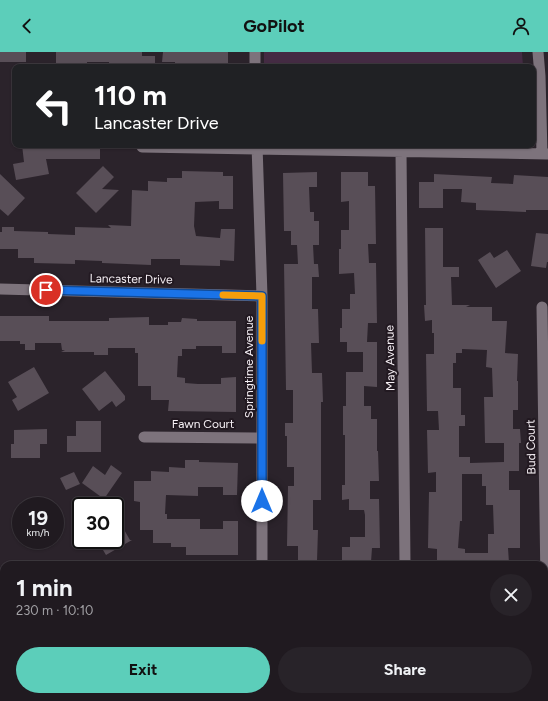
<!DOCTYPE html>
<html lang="en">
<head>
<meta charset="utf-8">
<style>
	body { margin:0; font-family:Figtree,sans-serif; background:#282329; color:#f1f3f6; height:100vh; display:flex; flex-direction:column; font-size:15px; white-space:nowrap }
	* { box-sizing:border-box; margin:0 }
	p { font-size:13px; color:#a2a1a5 }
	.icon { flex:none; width:22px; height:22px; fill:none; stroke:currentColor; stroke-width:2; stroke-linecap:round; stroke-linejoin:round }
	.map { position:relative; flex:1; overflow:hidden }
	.details { position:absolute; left:0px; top:509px; width:548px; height:140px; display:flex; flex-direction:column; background:#201a20; border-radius:12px 12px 0 0; box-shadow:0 1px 3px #0004,0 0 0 1px #3d383e }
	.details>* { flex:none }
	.guide { position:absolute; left:12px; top:12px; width:524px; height:84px; border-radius:8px; box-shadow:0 1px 3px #0004,0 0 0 1px #3d383e; background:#202124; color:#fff; overflow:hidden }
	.speed { position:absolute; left:12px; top:445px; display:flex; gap:8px; font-size:20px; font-weight:700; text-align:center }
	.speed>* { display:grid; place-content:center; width:52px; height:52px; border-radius:50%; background:#201a20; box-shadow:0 1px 3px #0004,0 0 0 1px #3d383e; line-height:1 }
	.speed small { font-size:10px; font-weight:400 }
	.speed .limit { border:2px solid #111; border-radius:6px; background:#fff; color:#111 }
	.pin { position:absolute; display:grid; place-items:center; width:34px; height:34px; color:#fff; margin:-17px; border:2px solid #fff; border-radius:50%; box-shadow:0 1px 4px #0007 }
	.me { position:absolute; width:44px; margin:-22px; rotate:0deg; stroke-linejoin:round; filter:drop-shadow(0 0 3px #0008) }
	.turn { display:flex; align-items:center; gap:14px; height:84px; padding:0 16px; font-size:18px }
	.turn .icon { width:52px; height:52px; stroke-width:2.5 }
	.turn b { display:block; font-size:28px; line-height:34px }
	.round { display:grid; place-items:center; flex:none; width:42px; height:42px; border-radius:21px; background:#282329 }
	.overview { display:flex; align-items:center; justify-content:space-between; height:68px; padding:0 16px }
	h1 { font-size:24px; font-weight:700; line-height:30px }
	.action { display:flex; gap:8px; margin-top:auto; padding:8px 16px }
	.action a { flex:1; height:46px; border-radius:24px; background:#5cceba; color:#111; font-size:16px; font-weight:700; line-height:46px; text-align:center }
	.action a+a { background:#282329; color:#f1f3f6 }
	header { display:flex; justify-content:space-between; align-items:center; height:52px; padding:0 16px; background:#5cceba; color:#111; font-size:18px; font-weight:700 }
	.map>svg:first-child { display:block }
	.green { fill:#442b43 }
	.building { fill:#584e57; fill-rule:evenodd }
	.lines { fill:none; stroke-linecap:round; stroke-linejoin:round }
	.street { stroke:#7d737c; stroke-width:11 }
	.secondary { stroke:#7d737c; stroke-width:15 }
	.route-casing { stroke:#114b97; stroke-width:10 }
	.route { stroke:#1a73e8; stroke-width:7 }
	.slow { stroke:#f59e0b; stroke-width:7 }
	.labels { text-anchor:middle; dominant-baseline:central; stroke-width:4; stroke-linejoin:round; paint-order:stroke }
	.street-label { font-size:12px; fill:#f6f0f5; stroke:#221921 }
</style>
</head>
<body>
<header><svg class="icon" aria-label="back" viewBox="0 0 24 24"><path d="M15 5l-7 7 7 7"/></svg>GoPilot<svg class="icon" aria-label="person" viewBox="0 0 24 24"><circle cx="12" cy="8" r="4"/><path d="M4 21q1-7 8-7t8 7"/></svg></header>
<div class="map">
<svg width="548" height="649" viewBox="0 0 548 649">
	<rect width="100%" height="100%" fill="#2b232b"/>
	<path class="green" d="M264 0H522L523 15H264Z"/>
	<path class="building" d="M0 0H26V10H0Z
		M56 0H142V4H155V15H109V10H87V15H56Z
		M163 0H228V15H175V10H162Z
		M22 93H100V107H46L49 122 16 128 13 112 24 110Z
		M103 114 114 125 102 137 119 138 96 161 76 141Z
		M182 119 223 120V124H233V157H219V149L195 150 194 174 196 184 220 186 221 177H235L234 209 220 208V214L180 213V207H151V213L102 211V209L75 208V212L34 211V206H18V197H0V180H2V175H14V179L48 180V182L75 183V175L111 176 108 173 131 174 132 138 148 139V129L167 130V126H182Z
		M317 120V135H309L310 160H314V169H319V193H313L314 212H318L319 225H312V257H318L319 291H311L312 321H322L323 350H321V448H313V478H318L317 509H298V494H287L288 434H294V415H287V384H285V371H293V338H286L284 212H298L297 193H291V179H284L283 121Z
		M341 120H368V134H375L376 192H368L369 211H376L377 271H368L367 290H377V335L364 334V354H371V367H377V399H378L379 429H370V447H379L380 496H372L371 510H342V495H350V485H365V463L364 458H349V447L342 448V433H345V383H343V354H346V320H363V300H347V290H340V276H342V257H350V242H355L354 221 339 222V197H341V178H349V149L341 150Z
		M0 122 25 146 8 164 0 157Z
		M434 122 492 125 491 131 513 132 514 123 548 125V158H526V160L476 158V151L461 150 462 137H443V156H419V130H434Z
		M425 176H443V215H459V225H451L452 253H470L466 255H492V269H507L505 301 518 302 517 329H518V358H513V377H520L521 391H519V419H509V438H520V496H508L509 511 437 510V497L428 496 429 440H436V420L428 421 427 378H439L438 359H427L426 302H434V281H432V268L425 269 424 253H426ZM462 297 487 298 486 315 492 316 493 345H484L485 391H504V410L470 411V405H459V374H465V363H461V336H453V311H456V301H462ZM462 422H482V434H486V453H493L494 482H488V501H465V497L458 496 460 469H462Z
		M536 181 548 182V210H547L546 216 531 214Z
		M507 198 521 219 496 236 478 208 490 200 494 206Z
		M0 264H49V269H109V266L149 265V273H168V270H181L182 266 197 267V269H236V301H222V294H196V297H182V304H178L177 325 185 326V331L198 332H221V326L236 325V360L168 359 169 348H151V334H138V301H135V296H108V303H94V300H61L65 298H62L61 291H35V298H25V292H20V289H0Z
		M34 315 49 341 18 359 12 348 17 345 8 330Z
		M105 319 125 344V348L116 355 112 349 99 359 82 337Z
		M76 369H101V400H67V384H76Z
		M47 377V392H40V406H11V392H14V378Z
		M185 408H199V410L238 411 237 443H223V435H198V444L166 443 165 462H167V467H200V477H223V469H238V503H186V495H171V491H153V478H140V450L134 449V429H151V419L169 420V415L185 416Z
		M111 413 122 421 104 447 82 431 93 414 105 423Z
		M74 420 80 432 66 438 60 426Z
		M115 462 130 488H132L106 503 97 488H115Z"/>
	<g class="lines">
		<path class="street" d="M255 0V15
			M538 0 540 24 542 102
			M257 93 262 244V513
			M142 95 548 102
			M401 99 405 513
			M0 237 262 244
			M542 255 546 533
			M144 385 261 386
			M134 645V649
			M329 649V645"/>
		<path class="secondary" d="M0 611H4
			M544 621H548
			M0 625H4
			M544 635H548"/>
	</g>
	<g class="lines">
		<defs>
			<path id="route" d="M46 238 262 244V449"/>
		</defs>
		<use href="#route" class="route-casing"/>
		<use href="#route" class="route"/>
		<path class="slow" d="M223 243 262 244V289"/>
	</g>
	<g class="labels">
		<g class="street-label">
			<text transform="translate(131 227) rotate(1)">Lancaster Drive</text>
			<text transform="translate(390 306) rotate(-91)">May Avenue</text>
			<text transform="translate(249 315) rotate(-90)">Springtime Avenue</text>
			<text x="203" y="372">Fawn Court</text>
			<text transform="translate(531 395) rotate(-91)">Bud Court</text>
		</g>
	</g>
</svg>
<div class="speed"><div>19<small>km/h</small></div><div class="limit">30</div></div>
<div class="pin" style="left:46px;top:238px;background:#d93025"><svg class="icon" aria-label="arrive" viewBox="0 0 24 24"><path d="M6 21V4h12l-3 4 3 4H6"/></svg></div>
<svg class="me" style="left:262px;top:449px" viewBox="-20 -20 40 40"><circle r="19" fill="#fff"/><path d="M0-13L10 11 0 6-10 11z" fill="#1a73e8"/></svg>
<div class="guide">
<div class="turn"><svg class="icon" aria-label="left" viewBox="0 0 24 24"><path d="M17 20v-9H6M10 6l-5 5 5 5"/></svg><div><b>110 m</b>Lancaster Drive</div></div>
</div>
<section class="details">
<div class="overview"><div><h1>1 min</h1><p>230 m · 10:10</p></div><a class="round"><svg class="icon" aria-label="close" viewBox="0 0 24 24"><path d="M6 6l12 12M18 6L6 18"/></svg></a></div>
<div class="action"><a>Exit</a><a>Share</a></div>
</section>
</div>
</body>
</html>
